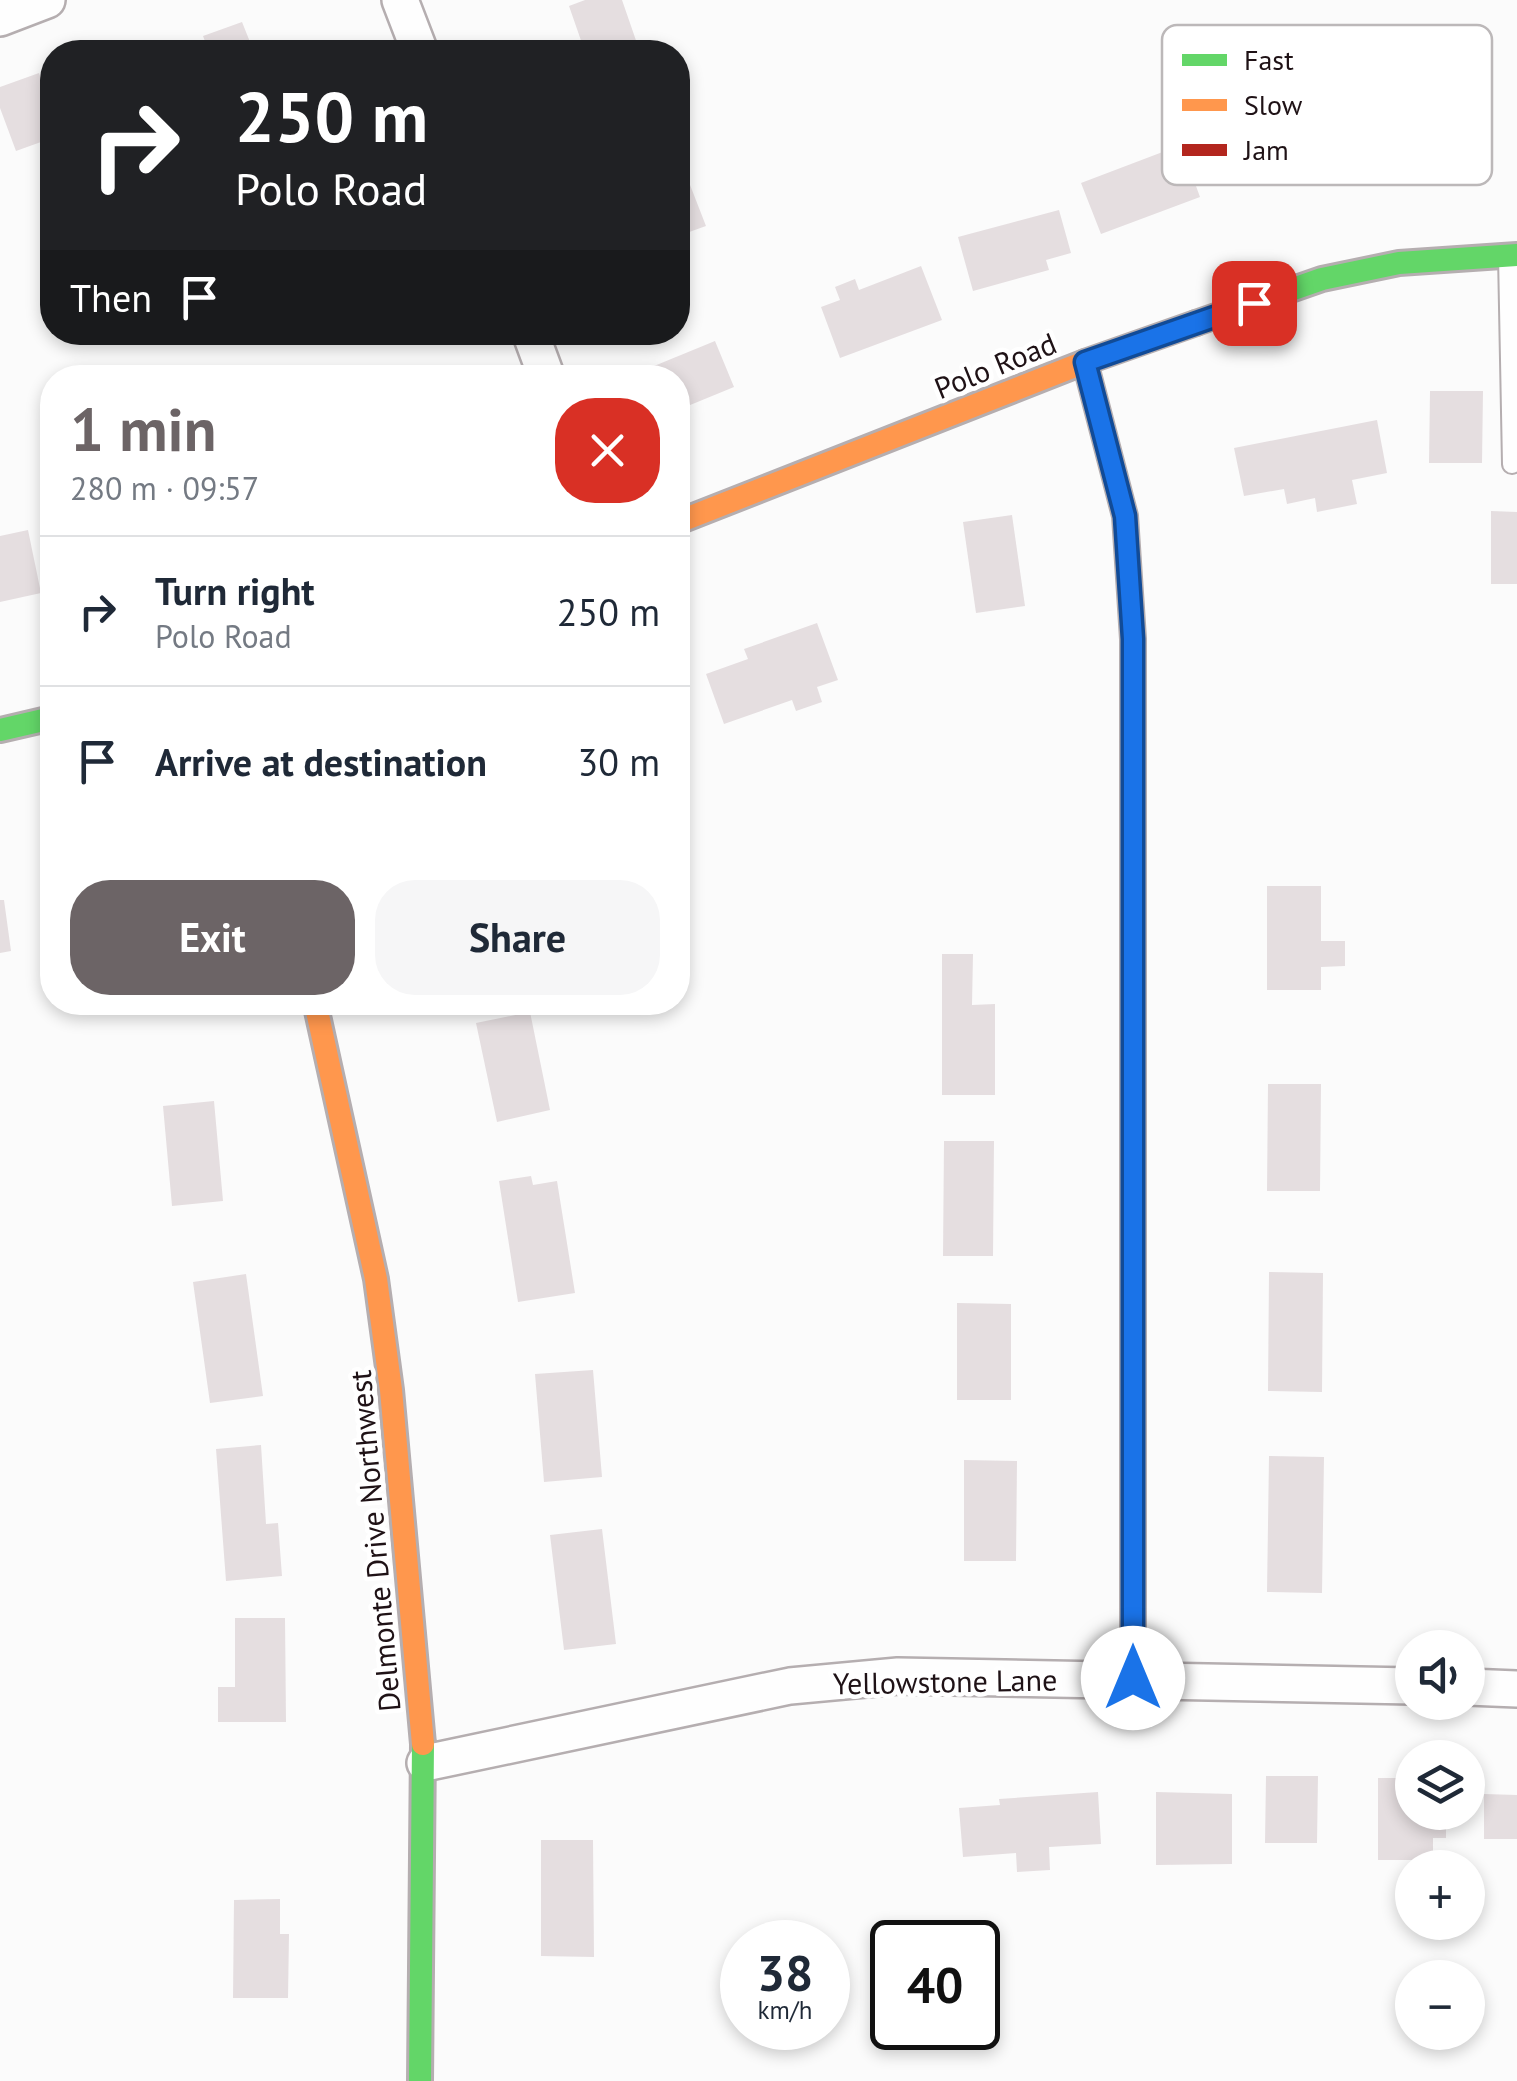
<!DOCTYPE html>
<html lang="en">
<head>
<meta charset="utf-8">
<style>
	body { margin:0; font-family:"PT Sans",sans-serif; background:#f6f6f7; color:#1f2937; height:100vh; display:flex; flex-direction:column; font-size:38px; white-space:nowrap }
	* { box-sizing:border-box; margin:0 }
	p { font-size:32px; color:#747a83 }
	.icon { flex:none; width:55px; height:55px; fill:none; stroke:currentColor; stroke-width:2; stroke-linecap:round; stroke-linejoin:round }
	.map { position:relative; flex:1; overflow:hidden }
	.drawer { position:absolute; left:40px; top:365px; width:650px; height:650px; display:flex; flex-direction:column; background:#fff; border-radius:40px; box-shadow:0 5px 15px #0003 }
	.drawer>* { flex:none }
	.hud { position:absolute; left:40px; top:40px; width:650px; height:305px; border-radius:40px; box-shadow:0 5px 15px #0003; background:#202124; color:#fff; overflow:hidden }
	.tools { position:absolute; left:1395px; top:1630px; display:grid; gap:20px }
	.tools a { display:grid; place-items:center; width:90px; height:90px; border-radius:50%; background:#fff; box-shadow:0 5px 15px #0003; font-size:50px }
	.speed { position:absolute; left:720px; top:1920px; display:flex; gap:20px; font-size:50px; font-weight:700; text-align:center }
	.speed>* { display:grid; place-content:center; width:130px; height:130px; border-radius:50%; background:#fff; box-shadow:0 5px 15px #0003; line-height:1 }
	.speed small { font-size:25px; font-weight:400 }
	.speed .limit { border:5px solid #111; border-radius:15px; background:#fff; color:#111 }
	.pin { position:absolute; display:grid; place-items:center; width:85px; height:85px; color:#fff; margin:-42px; border-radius:20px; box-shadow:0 5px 15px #0006 }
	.me { position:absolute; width:110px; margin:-55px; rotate:0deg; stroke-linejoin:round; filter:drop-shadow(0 0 8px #0008) }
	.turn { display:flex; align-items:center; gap:35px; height:210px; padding:0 30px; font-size:45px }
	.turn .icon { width:130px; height:130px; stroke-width:2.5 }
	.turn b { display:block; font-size:70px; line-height:85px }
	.then { display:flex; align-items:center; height:95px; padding:0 30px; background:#0003; gap:20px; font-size:38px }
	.round { display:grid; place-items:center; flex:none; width:105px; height:105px; border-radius:40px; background:#f6f6f7 }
	.summary { display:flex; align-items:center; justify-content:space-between; height:170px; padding:0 30px }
	h1 { font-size:60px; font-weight:700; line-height:75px; color:#6c6466 }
	.action { display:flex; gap:20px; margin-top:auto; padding:20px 30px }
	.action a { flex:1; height:115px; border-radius:40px; background:#6c6466; color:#fff; font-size:40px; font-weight:700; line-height:115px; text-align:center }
	.action a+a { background:#f6f6f7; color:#1f2937 }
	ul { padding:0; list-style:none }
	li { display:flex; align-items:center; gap:30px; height:150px; padding:0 30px; border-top:2px solid #e0e1e3 }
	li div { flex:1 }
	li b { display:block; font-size:38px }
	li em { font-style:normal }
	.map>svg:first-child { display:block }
	.building { fill:#e5dee0 }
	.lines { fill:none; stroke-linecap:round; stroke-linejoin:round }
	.lane-casing { stroke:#b5aeb0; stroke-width:22 }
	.street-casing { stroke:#b5aeb0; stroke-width:40 }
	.fast-casing { stroke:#b5aeb0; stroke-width:28 }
	.slow-casing { stroke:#b5aeb0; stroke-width:28 }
	.jam-casing { stroke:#b5aeb0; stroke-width:28 }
	.lane { stroke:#fefefe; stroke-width:18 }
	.street { stroke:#fefefe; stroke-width:35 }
	.fast { stroke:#63d668; stroke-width:22 }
	.slow { stroke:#ff974d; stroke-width:22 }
	.jam { stroke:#b3261e; stroke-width:22 }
	.route-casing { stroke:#114b97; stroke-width:25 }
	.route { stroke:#1a73e8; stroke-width:18 }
	.labels { text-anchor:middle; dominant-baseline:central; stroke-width:9; stroke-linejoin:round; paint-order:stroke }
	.street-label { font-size:30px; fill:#1f1216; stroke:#fff }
	.key { fill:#fff; stroke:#bcb8b9; stroke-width:2.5 }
	.key-label { font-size:28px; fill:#1f1216 }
</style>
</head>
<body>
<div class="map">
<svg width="1517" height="2081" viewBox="0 0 1517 2081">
	<rect width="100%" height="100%" fill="#fbfbfb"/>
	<path class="building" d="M585 0H622L640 52H585L569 6Z
		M242 22 254 52H209L203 36Z
		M39 73 52 111V138L16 151 0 108V87Z
		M1181 145 1200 197 1101 234 1081 183Z
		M678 154 706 226 678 236Z
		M1059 210 1071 253 1046 260 1049 270 973 291 958 237Z
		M921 266 942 320 840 358 821 307 840 300 835 287 855 279 859 290Z
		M715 341 734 387 678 410V378H638L637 373Z
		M1430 391H1483L1482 463H1429Z
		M1377 420 1387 473 1352 480 1357 504 1317 512 1315 498 1287 504 1284 489 1244 496 1234 448Z
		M1491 511 1517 512V584H1491Z
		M1012 515 1025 606 976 613 963 522Z
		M28 530 41 593 0 602V536Z
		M817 623 838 680 817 687 822 702 796 711 792 700 724 724 706 674 748 659 744 649Z
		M1267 886H1321V941H1345V966L1321 967V990H1267Z
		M0 900H4L11 951 0 953Z
		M942 954H973L972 1005 995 1004V1095H942Z
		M530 1012 550 1110 497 1122 476 1023Z
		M1268 1084H1321L1320 1191H1267Z
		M214 1101 223 1201 172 1206 163 1106Z
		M944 1141H994L993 1256H943Z
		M531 1176 533 1185 557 1181 575 1293 518 1302 499 1181Z
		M1269 1272 1323 1273 1322 1392 1268 1391Z
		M246 1274 263 1396 210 1403 193 1282Z
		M957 1303 1011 1304V1400H957Z
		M593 1370 602 1477 544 1482 535 1374Z
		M261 1445 266 1524 278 1523 282 1576 226 1581 216 1449Z
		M1269 1456 1324 1457 1322 1593 1267 1592Z
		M964 1460 1017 1461 1016 1561H964Z
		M602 1529 616 1644 564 1650 550 1535Z
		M235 1618H285L286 1722H218V1687H235Z
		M1266 1776H1318L1317 1843H1265Z
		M1378 1778H1412V1812H1446V1838H1433V1860H1378Z
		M1098 1792 1101 1844 1049 1847 1050 1870 1017 1872 1016 1853 963 1857 959 1808 1000 1805 999 1799Z
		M1156 1792 1232 1794V1864L1156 1865Z
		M1484 1794 1517 1795V1839H1484Z
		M541 1840H593L594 1957 541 1956Z
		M280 1899V1934H289L288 1998H233L234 1900Z"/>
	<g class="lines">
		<defs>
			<path id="lane" d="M1508 255 1512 464"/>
			<path id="street" d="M400 0 420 52
				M0 18 47 0
				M530 332 547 378
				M1468 1687 1517 1689
				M425 1763 790 1686 898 1676 1412 1686"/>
			<path id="fast" d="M1196 323 1322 279 1399 263 1517 255
				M0 730 52 718
				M1133 738V1678
				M420 2081 423 1744"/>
			<path id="slow" d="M678 522 1085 362 1196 323
				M315 1002 376 1279 391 1390 423 1744"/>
			<path id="jam" d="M1085 362 1125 516 1133 639V738"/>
		</defs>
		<use href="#lane" class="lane-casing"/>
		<use href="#street" class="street-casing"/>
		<use href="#fast" class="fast-casing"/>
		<use href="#slow" class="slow-casing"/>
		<use href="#jam" class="jam-casing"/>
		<use href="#lane" class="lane"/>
		<use href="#street" class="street"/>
		<use href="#fast" class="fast"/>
		<use href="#slow" class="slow"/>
		<use href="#jam" class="jam"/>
	</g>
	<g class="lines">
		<defs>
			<path id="route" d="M1133 1678V639L1125 516 1085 362 1254 303"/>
		</defs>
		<use href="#route" class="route-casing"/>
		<use href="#route" class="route"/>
	</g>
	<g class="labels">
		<g class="street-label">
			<text transform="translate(995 365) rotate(-22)">Polo Road</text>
			<text transform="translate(374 1541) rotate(-95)">Delmonte Drive Northwest</text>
			<text transform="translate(945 1681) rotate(-1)">Yellowstone Lane</text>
		</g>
	</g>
	<rect x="1162" y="25" width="330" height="160" rx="15" class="key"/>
	<rect x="1182" y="54" width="45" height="12" fill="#63d668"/>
	<rect x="1182" y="99" width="45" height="12" fill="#ff974d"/>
	<rect x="1182" y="144" width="45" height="12" fill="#b3261e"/>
	<g class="key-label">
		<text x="1244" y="70">Fast</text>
		<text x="1244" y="115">Slow</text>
		<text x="1244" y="160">Jam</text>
	</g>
</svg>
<div class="tools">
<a><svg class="icon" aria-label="sound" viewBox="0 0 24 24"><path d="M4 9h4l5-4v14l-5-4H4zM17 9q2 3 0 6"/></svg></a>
<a><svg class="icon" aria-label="layers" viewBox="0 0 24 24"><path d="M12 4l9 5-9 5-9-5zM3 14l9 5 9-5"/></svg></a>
<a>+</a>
<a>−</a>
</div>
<div class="speed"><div>38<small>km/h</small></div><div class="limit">40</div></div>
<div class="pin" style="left:1254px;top:303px;background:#d93025"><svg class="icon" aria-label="arrive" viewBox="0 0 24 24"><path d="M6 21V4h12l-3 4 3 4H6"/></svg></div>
<svg class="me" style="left:1133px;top:1678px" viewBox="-20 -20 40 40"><circle r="19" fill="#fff"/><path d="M0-13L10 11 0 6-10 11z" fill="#1a73e8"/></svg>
<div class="hud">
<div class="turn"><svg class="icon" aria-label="right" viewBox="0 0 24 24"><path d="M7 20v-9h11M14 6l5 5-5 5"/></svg><div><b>250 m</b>Polo Road</div></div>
<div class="then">Then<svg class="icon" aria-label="arrive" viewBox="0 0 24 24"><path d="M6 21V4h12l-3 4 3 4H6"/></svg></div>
</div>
<section class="drawer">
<div class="summary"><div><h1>1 min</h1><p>280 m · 09:57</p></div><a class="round" style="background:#d93025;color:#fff"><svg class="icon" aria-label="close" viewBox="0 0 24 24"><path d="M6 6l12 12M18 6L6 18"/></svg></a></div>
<ul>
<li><svg class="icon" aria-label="right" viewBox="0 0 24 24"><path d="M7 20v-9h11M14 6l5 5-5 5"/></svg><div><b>Turn right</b><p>Polo Road</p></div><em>250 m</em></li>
<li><svg class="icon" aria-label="arrive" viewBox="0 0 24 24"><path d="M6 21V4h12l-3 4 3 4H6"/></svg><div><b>Arrive at destination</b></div><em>30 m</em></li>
</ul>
<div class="action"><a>Exit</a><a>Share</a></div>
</section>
</div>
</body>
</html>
